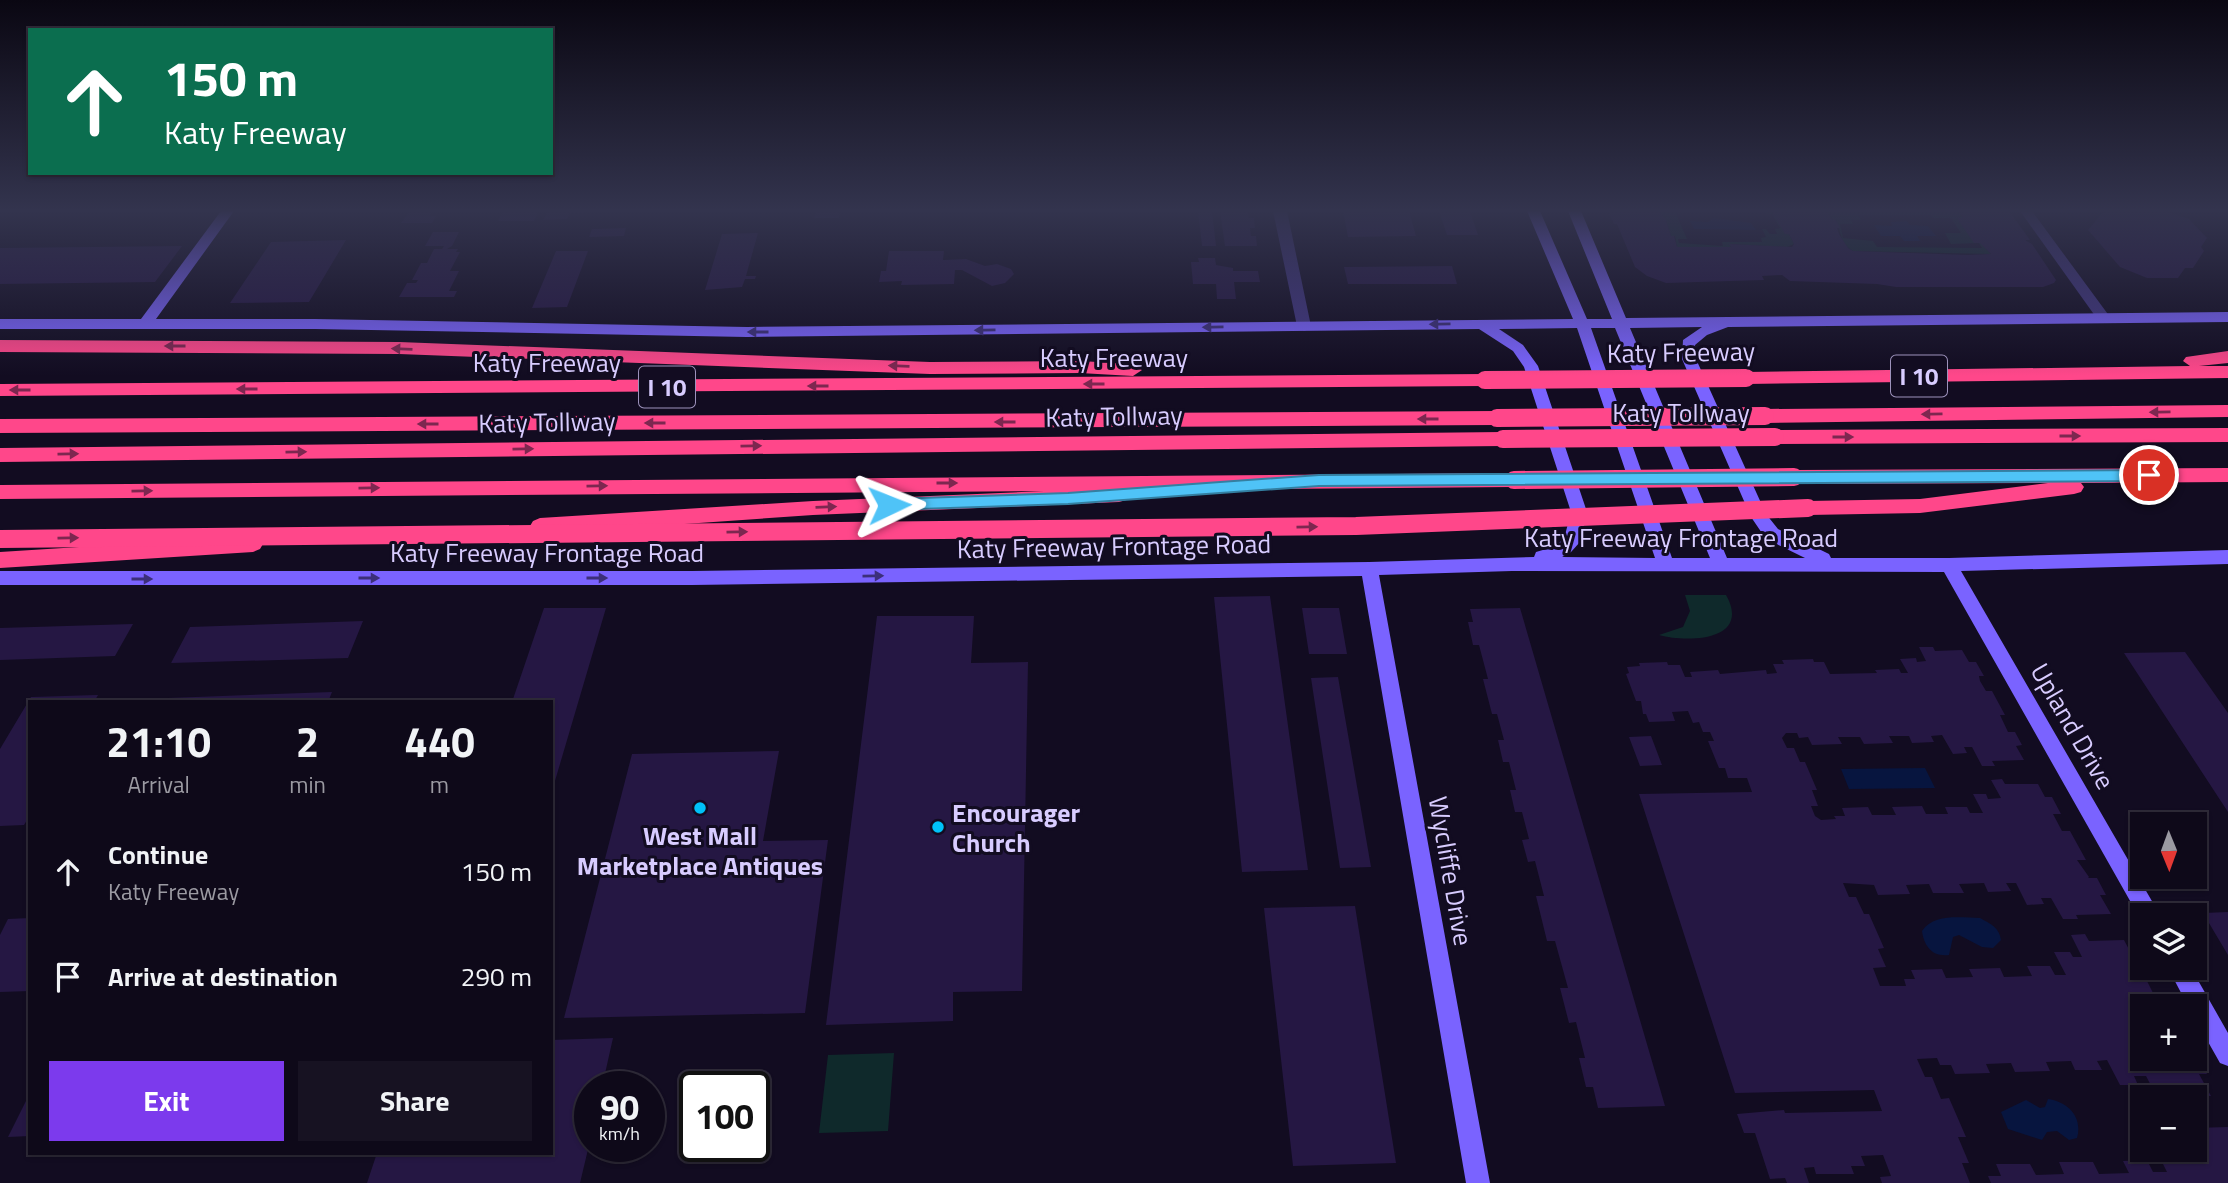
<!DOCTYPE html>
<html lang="en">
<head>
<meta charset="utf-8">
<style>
	body { margin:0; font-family:"Titillium Web",sans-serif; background:#171222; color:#f1f3f6; height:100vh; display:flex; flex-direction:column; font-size:26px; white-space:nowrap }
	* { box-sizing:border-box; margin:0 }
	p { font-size:23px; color:#9b9aa2 }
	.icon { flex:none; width:38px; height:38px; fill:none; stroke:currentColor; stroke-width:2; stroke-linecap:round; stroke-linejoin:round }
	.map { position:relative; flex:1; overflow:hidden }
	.drawer { position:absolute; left:28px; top:700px; width:525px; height:455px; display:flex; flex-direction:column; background:#0e0919; border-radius:0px; box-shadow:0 2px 5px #0004,0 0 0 2px #2e2a38 }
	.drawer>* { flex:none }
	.hud { position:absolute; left:28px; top:28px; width:525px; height:147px; border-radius:0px; box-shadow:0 2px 5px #0004,0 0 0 2px #2e2a38; background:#0b6e4f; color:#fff; overflow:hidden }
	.needle { width:46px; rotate:179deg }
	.tools { position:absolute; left:2130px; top:812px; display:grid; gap:14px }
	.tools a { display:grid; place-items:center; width:77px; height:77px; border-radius:0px; background:#0e0919; box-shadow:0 2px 5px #0004,0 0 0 2px #2e2a38; font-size:35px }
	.speed { position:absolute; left:574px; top:1071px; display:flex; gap:14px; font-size:35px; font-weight:700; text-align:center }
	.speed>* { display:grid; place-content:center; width:91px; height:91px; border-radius:50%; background:#0e0919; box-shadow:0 2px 5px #0004,0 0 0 2px #2e2a38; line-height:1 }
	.speed small { font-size:18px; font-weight:400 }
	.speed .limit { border:4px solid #111; border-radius:10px; background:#fff; color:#111 }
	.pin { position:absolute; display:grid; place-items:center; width:60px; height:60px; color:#fff; margin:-30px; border:4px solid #fff; border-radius:50%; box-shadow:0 2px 7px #0007 }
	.me { position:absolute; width:77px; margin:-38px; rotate:88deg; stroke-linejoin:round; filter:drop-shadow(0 0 5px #0008) }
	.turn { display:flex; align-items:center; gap:24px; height:147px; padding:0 21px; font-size:32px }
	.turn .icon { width:91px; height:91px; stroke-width:2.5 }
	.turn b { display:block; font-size:49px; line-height:60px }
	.eta { display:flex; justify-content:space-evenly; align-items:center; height:119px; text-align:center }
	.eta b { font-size:42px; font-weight:700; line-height:49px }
	.action { display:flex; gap:14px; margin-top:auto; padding:14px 21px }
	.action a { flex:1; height:80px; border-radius:0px; background:#7c3aed; color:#fff; font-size:28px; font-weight:700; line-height:80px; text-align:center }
	.action a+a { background:#171222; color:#f1f3f6 }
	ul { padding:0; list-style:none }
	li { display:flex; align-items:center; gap:21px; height:105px; padding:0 21px }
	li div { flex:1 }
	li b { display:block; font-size:26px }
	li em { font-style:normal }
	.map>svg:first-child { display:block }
	.green { fill:#0f292b; fill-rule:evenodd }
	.water { fill:#07153f }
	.building { fill:#251743 }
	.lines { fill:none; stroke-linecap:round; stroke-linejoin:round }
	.street { fill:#413582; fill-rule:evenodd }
	.secondary { fill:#7a63ff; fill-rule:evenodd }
	.highway { fill:#ff478a; fill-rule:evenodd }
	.highway-bridge { stroke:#ff478a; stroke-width:18 }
	.oneway { fill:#3c2f7a }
	.oneway2 { fill:#7d2750 }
	.route { fill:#4fc3f7; stroke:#337fa1; stroke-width:2 }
	.poi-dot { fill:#00c1f7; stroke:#120c21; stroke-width:2.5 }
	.labels { text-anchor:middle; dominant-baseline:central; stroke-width:6; stroke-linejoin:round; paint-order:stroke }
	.shield { fill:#120c21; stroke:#9d92bc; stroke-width:2 }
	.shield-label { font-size:24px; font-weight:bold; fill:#d8ccff }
	.street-label { font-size:26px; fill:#d8ccff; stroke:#120c21 }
	.poi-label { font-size:26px; font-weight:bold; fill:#d8ccff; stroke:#120c21; text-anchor:start }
</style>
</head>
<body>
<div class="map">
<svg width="2228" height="1183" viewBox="0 0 2228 1183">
	<rect width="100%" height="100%" fill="#120c21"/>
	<path class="green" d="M1659 211H1699L1676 214 1687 239H1678L1679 243 1723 246 1722 242H1762L1761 238 1766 237 1762 229H1766L1770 234H1777L1775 229 1780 228 1772 214H1767L1765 211H1773L1785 234H1789L1794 244 1787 247 1730 244 1731 247H1677L1675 236H1671L1666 220Z
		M1827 211H1960L1963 218 1958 219 1991 254 1853 251C1840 244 1841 230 1836 220H1832ZM1858 215H1931L1934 218H1951L1961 233H1945L1951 244 1979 243 1982 248 1877 247 1873 241 1843 238 1840 224H1853L1851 220H1861Z
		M1685 595H1726C1752 641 1687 643 1659 635L1683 627 1690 611Z
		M894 1053 888 1131 819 1133 828 1055Z"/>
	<path class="water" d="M1714 218 1751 223 1756 230 1694 229 1690 221 1708 222Z
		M1907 221 1910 225 1928 226 1936 236H1917L1920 241H1904L1900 236H1881L1874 225 1892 226 1891 222Z
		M1925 768 1935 788 1849 789 1841 769Z
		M1980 918C1991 924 1999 927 2001 940L1993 948 1982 947 1959 935 1953 937 1949 955C1932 957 1924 946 1922 931 1934 913 1961 918 1980 918Z
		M2048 1099C2068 1102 2083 1117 2077 1138L2069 1140 2057 1131 2047 1132 2042 1140 2008 1129 2001 1112 2026 1100 2040 1108 2045 1107Z"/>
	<path class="building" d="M410 211H433L430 216H436L432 223H401Z
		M503 211H539L534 221H498Z
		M548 211H585L584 213H570L567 219 543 220Z
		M816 211H840L839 218H814Z
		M1198 211H1212L1216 246H1202Z
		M1220 211H1248L1249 218H1254L1255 228H1250L1251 236H1256L1257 246H1225Z
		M1343 211H1409L1416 236 1348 237Z
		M1439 211H1470L1478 235H1447Z
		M1608 211H1659L1666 220 1671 236H1674L1677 247H1731L1729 244 1792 247 1794 244 1789 234H1785L1772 212 1827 211 1832 220 1835 219 1840 228H1837L1839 234 1848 248 1853 251 1968 255 1991 254 1980 243H1974L1957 218H1963L1960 211H2009L2030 240H2025L2032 244 2056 280 2054 283 2043 287H1896L1877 284 1790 281 1782 275 1762 276 1764 280 1666 283 1647 276 1635 267 1617 224H1614Z
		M2104 211H2166L2189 219 2207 238 2201 247 2204 251 2193 268H2185L2178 278H2147L2120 267 2088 230Z
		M626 228 624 236 589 237 592 229Z
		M433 232H459L452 246 447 249H458L456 252H460L450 271H459L449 291H457L454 297H399L407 283H416L418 280H412L421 263H427L434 249H442L444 246H425Z
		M758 233 746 276H756L755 279H745L742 287 705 290 722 234Z
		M346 240 309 302 230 303 271 242Z
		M182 246 155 282 0 284V248Z
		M556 251H588L567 307 532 308Z
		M889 251H944L943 260 966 259 985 266 997 264 1011 269 1014 274 1005 283 992 286 962 270H955L954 284 901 285 902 281 879 282 881 271H886Z
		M1198 258H1215L1216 265 1233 268V271H1258L1260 282H1234L1236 299H1217L1216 284H1193L1191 262H1199Z
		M1452 266 1457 284H1348L1344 267Z
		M1270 596 1308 870 1242 872 1214 597Z
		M544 608H606L552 791 551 702H512Z
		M1302 608H1339L1347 654H1309Z
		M1520 608 1665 1106 1598 1108 1593 1087H1586L1579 1058H1585L1576 1022 1569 1023 1560 988H1568L1555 941H1547L1536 896H1544L1535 861 1528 862 1522 840 1529 839 1522 812H1515L1510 790H1516L1509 762H1503L1498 740H1504L1497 714H1492L1483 679H1488L1479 645H1473L1468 622H1473L1470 609Z
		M877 616H974L971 663 1028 662 1022 991 953 992V1021L826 1025Z
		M363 621 348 658 171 663 190 627Z
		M133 624 115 656 0 660V628Z
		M1919 647H1933L1935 651 1962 650 1969 662H1976L1984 676H1979L1980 681 1986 691H1992L2005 715H2000L2008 732H2015L2022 745 2016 746 2024 760 1992 761 1995 766H1982L1972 747H1964L1967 753 1953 754 1942 735 1931 736 1934 742 1912 743 1909 736H1889L1893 743 1864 744 1860 737H1838L1842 744 1812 745 1808 737 1799 738 1797 733H1786L1782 738 1787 748H1794L1800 762H1805L1817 790H1812L1818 806H1811L1815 816 1821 820 1836 819 1834 816H1845L1842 808 1868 807 1872 815H1896L1892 807 1922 806 1926 814H1948L1945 807H1967L1970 813H1983L1973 794H1986L1988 799 2001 798 1991 780 2002 779 2005 784H2038L2045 797H2052L2061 814H2053L2062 831H2070L2086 860H2077L2089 877 2088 878H2097L2106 895H2100L2111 914 2076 915 2078 919H2063L2051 898H2041L2044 904 2027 905 2016 883H2006L2011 891 1988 892 1984 883 1959 884 1964 893H1933L1929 884 1906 885 1910 894 1878 895 1874 885 1843 883 1849 897H1856L1864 914H1869L1884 948 1878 949 1886 967 1873 968 1880 986H1906L1904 979H1915L1911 970 1942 969 1946 978 1973 977 1969 969 2000 968 2004 977 2032 976 2027 966H2050L2055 975H2066L2054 952H2070L2073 957H2082L2071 935 2085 934 2089 941 2124 940 2133 957H2140L2142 968H2146L2151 976 2145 977 2155 997H2164L2169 1006H2142V1059H2194V1052L2207 1074H2199L2211 1096 2157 1097 2146 1076H2134L2138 1085H2120L2107 1060 2097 1061 2102 1070H2075L2071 1061 2046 1062 2050 1071 2015 1072 2011 1063 1986 1064 1990 1073 1955 1074 1951 1065H1940L1937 1058 1917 1059 1925 1077H1932L1941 1099 1949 1098 1966 1137H1958L1969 1163H1962L1970 1183H1882L1880 1177 1891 1176 1883 1155 1861 1156 1865 1166H1851L1854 1174H1816L1814 1167 1804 1168 1809 1183H1787L1785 1178 1770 1179 1755 1133H1744L1737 1114 1784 1110 1785 1113 1882 1111 1874 1090 1735 1093 1639 794 1752 792 1747 778H1728L1725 768H1719L1708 741H1714L1710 732H1703L1699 722 1693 723 1688 711 1672 712 1675 721 1649 722 1646 714H1643L1641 701H1636L1626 674 1629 673 1627 667 1640 666 1639 663 1667 662 1668 665H1680L1685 677H1692L1690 672 1718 670 1720 674 1766 670 1767 674 1777 673 1773 664H1784L1782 660 1813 659 1814 662H1824L1830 674 1877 673 1875 670 1899 669 1901 673H1908L1900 659 1916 658 1917 662 1926 661Z
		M2185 652 2228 713V812L2124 653Z
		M1338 677 1371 867 1340 868 1311 678Z
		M332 692 328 702H139L141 699Z
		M98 695 94 702H30V815L24 825 0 826V749L31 697Z
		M1651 736 1662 765 1640 766 1629 737Z
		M779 751 763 841 828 840 805 1013 564 1018 632 754Z
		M1355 906 1396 1163 1293 1166 1264 908Z
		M2228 912V955L2203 913Z
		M30 918V991L0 992V935L8 919Z
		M613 1038 602 1087H590V1141L580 1183H367L377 1153H551V1040Z
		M30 1093V1136L8 1137Z
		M2228 1127V1183H1991L1988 1176H2001L1996 1164H2030L2036 1175 2064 1174 2059 1162H2093L2099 1174 2129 1173 2123 1161 2147 1160 2153 1172H2167L2156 1150H2194V1128Z"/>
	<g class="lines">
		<path class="street" d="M1273 211H1287L1311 326 1309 329 1304 331 1297 326Z
			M2020 211H2032L2110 317 2108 320H2098Z"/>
		<path class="secondary" d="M221 211H234L156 319H315L747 327 1573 319 1527 211H1540L1587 319H1612L1568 211H1581L1626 318 2228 312V322L1728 327 1707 335 1695 345 1696 359 1766 514 1778 529 1829 554 1831 558H1949L2228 550V564L1961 571 2160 915H2142V922L1944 572 1512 571 1379 575 1490 1183H1466L1362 576 692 585H0V571H692L1369 562 1534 557 1536 552 1553 547 1564 539 1571 512 1524 367 1513 351 1479 329 747 337 315 329H0V319H141ZM1702 327 1683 340 1682 359 1751 517 1766 539 1805 558H1727L1630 328ZM1577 328 1655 558 1562 557 1571 552 1580 542 1587 512 1538 366 1523 345 1499 329ZM1591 328H1615L1710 558H1672Z
			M2168 968H2191L2228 1033V1066L2220 1063 2194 1017V1006H2188Z"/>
		<path class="highway" d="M0 340 399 342 930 362 1080 361 1133 364 1142 370 1133 376 1080 373 930 374 399 354 0 352Z
			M2228 351V363L2199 366H2228V378L1746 384 1740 382 1737 378 1740 374 1746 372 2190 366 2183 361 2186 357Z
			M1485 374 1491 376 1494 380 1491 384 1485 386 0 396V384Z
			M2228 405V417L1765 423 1758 421 1756 416 1758 411 1765 409Z
			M1497 411 1504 413 1506 418 1504 423 1497 425 0 433V419Z
			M2228 428V442L1775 444 1768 442 1766 437 1768 432 1775 430Z
			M1503 432 1510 434 1512 439 1510 444 1503 446 0 462V448Z
			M2228 468V482L2081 483 2084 487 2081 492 2074 494 1920 513 1808 515 1801 513 1798 508 1801 503 1808 501 1920 499 2048 483 1794 484 1787 482 1784 477 1787 472 1794 470Z
			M1514 473 1521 475 1524 480 1521 485 1514 487 1126 490 1129 495 1126 500 1119 502 813 515 540 534 533 531 530 526 533 521 540 518 813 501 1044 491 0 499V485Z
			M253 536 260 539 263 544 260 549 253 552 0 568V552Z"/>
		<path class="highway-bridge" d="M1485 380 1746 378
			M1497 418 1765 416
			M1503 439 1775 437
			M1514 480 1794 477
			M0 539 1356 526 1808 508"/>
	</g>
	<defs><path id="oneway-solid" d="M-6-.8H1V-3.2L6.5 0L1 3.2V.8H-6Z" transform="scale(1.75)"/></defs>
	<g class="oneway">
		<use href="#oneway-solid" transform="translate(1440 324) rotate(179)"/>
		<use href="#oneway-solid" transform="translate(1213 327) rotate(179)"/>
		<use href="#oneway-solid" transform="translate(985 330) rotate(179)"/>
		<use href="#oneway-solid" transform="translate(758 332) rotate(180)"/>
		<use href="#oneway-solid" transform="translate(873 576) rotate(-1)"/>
		<use href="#oneway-solid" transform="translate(369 578)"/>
		<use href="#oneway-solid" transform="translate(597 578)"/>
		<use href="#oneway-solid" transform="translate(142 579)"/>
	</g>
	<g class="oneway2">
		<use href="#oneway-solid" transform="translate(175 346) rotate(-180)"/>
		<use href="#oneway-solid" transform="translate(402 349) rotate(-178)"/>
		<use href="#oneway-solid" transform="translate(899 366) rotate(-178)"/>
		<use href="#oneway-solid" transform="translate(1094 384) rotate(180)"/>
		<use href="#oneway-solid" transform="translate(818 386) rotate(180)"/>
		<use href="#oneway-solid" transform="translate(247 389) rotate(180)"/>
		<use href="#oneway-solid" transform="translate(20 390) rotate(180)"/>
		<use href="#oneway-solid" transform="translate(2160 412) rotate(179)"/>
		<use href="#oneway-solid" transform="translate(1932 414) rotate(179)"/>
		<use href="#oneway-solid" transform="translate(1428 419) rotate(180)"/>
		<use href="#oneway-solid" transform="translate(1005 422) rotate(180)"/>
		<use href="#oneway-solid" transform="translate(655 423) rotate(180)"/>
		<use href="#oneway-solid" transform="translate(428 424) rotate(180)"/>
		<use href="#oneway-solid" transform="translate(2070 436)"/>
		<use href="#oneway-solid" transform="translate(1843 437)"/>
		<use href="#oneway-solid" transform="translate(751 446) rotate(-1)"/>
		<use href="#oneway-solid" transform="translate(523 449) rotate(-1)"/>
		<use href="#oneway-solid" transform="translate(296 452) rotate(-1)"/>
		<use href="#oneway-solid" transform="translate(68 454) rotate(-1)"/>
		<use href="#oneway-solid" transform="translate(947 483)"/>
		<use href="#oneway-solid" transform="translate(597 486) rotate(-1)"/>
		<use href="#oneway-solid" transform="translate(369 488) rotate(-1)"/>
		<use href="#oneway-solid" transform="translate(142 491) rotate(-1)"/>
		<use href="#oneway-solid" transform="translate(826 507) rotate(-2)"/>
		<use href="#oneway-solid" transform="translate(1307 527) rotate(-1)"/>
		<use href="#oneway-solid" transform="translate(737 532) rotate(-1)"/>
		<use href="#oneway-solid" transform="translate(68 538) rotate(-1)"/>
	</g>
	<linearGradient id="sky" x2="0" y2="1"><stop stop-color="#0a0712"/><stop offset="0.56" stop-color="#33344e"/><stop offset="1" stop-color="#33344e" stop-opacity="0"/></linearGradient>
	<rect width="2228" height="376" fill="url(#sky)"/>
	<path class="route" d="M2149 470 2156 475 2149 481 1319 486 1068 504 889 510 882 505 889 499 1068 493 1319 475Z"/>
	<g class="poi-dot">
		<circle cx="700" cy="808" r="7"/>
		<circle cx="938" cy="827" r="7"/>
	</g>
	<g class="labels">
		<g class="shield">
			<rect x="1891" y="355.5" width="56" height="41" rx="5"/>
			<rect x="639" y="366.5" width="56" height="41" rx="5"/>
		</g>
		<g class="shield-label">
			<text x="1919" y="376">I 10</text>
			<text x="667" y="387">I 10</text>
		</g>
		<g class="street-label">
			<text transform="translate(1681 352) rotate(-1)">Katy Freeway</text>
			<text x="1114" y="357">Katy Freeway</text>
			<text x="547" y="362">Katy Freeway</text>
			<text x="1681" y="412">Katy Tollway</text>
			<text transform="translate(1114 416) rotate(-1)">Katy Tollway</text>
			<text transform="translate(547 422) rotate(-1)">Katy Tollway</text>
			<text x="1681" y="537">Katy Freeway Frontage Road</text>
			<text transform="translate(1114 546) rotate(-1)">Katy Freeway Frontage Road</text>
			<text x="547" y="552">Katy Freeway Frontage Road</text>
			<text transform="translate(2073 726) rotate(60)">Upland Drive</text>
			<text transform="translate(1451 871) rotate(80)">Wycliffe Drive</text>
		</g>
		<g class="poi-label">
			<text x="952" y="812">Encourager<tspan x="952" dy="30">Church</tspan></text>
			<text x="700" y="835" text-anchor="middle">West Mall<tspan x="700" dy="30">Marketplace Antiques</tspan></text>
		</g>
	</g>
</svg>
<div class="tools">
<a><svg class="needle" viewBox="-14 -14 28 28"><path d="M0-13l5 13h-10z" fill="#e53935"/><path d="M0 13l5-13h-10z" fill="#9b9aa2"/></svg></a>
<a><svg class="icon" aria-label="layers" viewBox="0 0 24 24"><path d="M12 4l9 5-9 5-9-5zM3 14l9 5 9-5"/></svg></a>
<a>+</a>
<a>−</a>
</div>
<div class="speed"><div>90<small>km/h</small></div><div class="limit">100</div></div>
<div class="pin" style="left:2149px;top:475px;background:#d93025"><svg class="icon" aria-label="arrive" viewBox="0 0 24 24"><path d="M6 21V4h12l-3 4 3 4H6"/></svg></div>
<svg class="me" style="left:889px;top:505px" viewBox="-20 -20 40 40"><path d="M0-17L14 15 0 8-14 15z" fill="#4fc3f7" stroke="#fff" stroke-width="4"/></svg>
<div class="hud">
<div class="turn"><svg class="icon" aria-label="ahead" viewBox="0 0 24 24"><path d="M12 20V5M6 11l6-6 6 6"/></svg><div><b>150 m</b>Katy Freeway</div></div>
</div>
<section class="drawer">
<div class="eta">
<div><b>21:10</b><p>Arrival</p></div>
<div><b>2</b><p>min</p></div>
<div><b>440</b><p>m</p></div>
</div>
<ul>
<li><svg class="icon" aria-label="ahead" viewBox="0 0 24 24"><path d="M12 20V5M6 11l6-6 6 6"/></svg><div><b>Continue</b><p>Katy Freeway</p></div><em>150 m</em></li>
<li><svg class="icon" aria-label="arrive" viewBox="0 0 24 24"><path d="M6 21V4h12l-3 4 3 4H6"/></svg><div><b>Arrive at destination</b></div><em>290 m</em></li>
</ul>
<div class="action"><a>Exit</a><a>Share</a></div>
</section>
</div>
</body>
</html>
